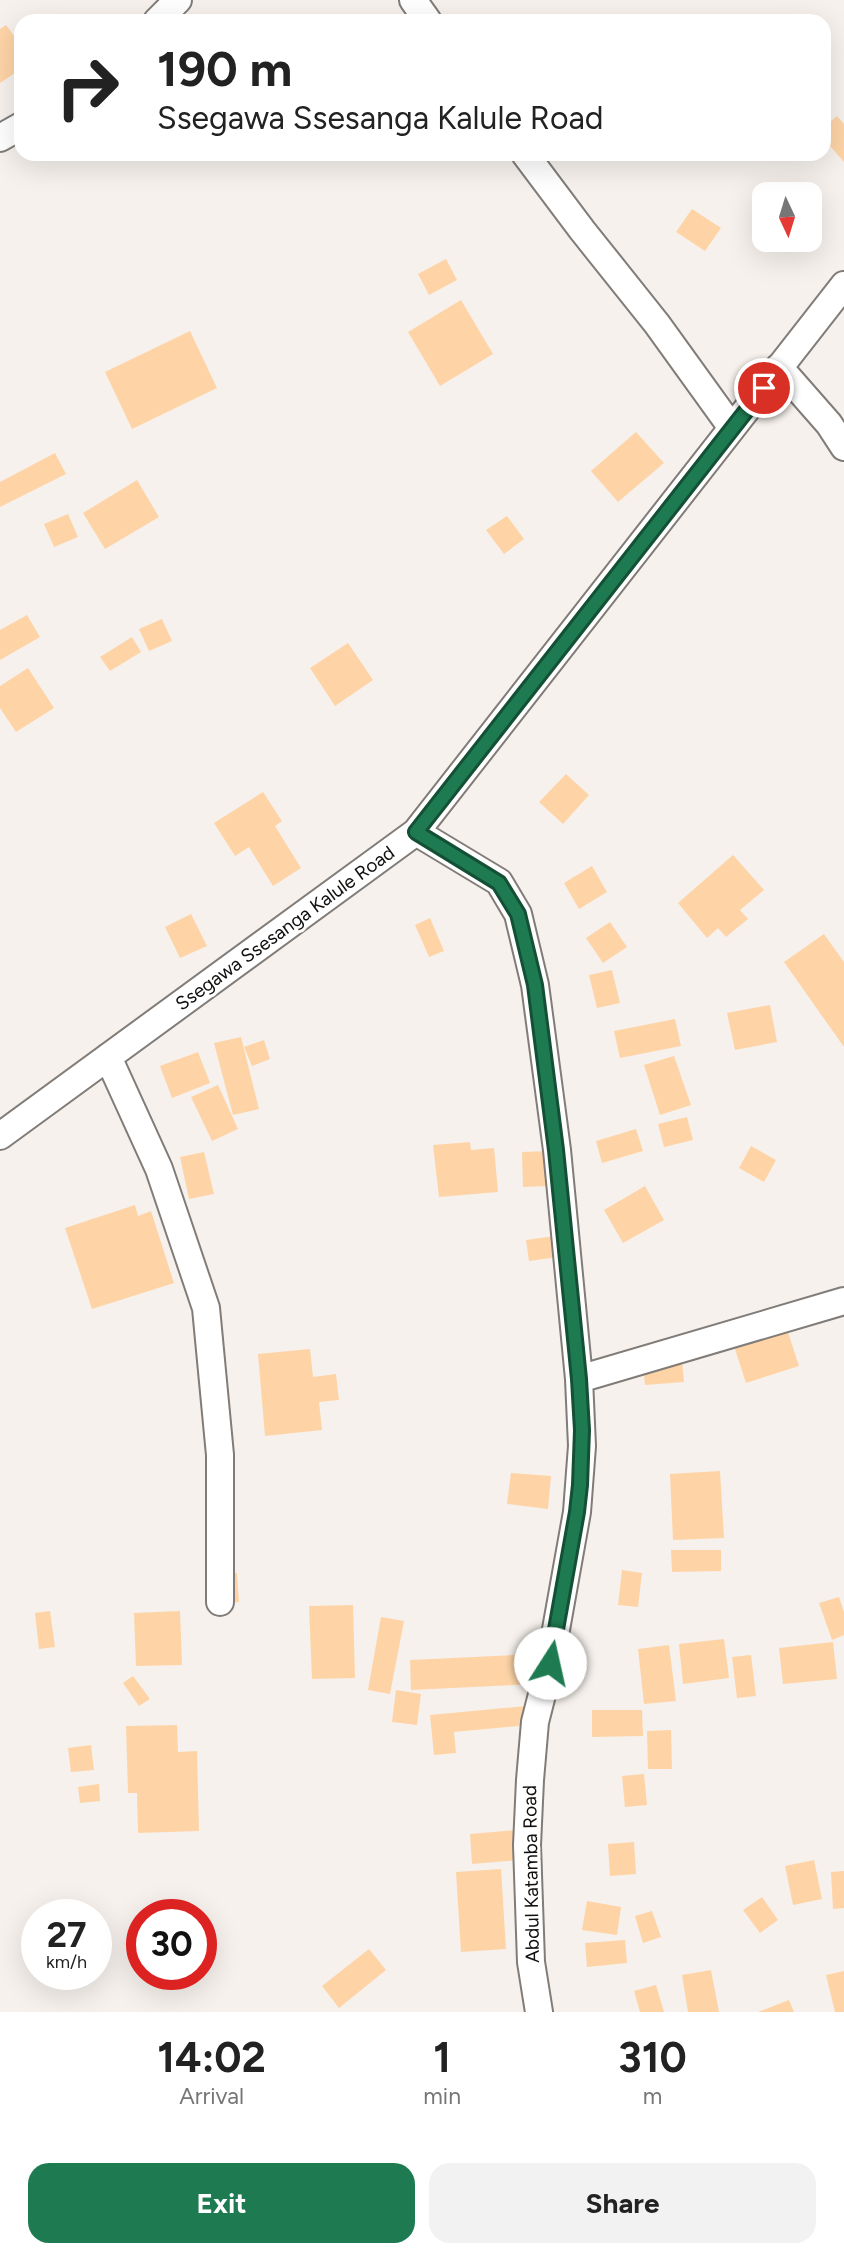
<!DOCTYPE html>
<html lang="en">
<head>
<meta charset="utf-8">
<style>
	body { margin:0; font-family:Figtree,sans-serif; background:#f2f2f2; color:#222; height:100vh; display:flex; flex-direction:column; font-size:26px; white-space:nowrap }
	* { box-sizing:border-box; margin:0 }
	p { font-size:23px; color:#767676 }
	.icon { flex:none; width:38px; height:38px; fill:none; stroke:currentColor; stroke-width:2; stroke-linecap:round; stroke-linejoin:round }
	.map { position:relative; height:2012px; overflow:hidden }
	.sheet { display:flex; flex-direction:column; background:#fff; flex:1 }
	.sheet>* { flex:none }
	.guide { position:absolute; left:14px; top:14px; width:817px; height:147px; border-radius:21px; box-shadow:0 7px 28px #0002; background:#fff; color:#222; overflow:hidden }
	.needle { width:46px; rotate:176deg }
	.tools { position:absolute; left:752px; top:182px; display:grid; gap:14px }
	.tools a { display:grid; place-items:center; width:70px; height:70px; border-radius:14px; background:#fff; box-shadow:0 7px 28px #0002; font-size:35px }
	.speed { position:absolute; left:21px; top:1899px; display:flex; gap:14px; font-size:35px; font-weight:700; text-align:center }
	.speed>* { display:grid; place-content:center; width:91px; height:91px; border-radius:50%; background:#fff; box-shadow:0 7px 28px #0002; line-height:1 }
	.speed small { font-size:18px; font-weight:400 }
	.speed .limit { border:10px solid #d22; background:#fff; color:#111 }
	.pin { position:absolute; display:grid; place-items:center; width:60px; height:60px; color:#fff; margin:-30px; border:4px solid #fff; border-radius:50%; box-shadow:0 2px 7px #0007 }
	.me { position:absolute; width:77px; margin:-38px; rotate:10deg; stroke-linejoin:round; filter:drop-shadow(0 0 5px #0008) }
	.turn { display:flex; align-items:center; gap:24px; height:147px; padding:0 28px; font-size:32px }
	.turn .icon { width:91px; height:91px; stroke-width:2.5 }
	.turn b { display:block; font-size:49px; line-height:60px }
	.eta { display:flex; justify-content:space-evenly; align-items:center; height:119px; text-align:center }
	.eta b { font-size:42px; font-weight:700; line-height:49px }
	.action { display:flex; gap:14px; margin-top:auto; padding:14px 28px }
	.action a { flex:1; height:80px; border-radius:21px; background:#1e7b51; color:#fff; font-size:28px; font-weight:700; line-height:80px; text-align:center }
	.action a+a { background:#f2f2f2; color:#222 }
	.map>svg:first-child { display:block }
	.building { fill:#fed4a7 }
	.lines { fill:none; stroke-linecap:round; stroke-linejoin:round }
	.minor-casing { stroke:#817c78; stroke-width:30 }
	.minor { stroke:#fff; stroke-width:26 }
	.route-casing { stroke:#145035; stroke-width:18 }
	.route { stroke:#1e7b51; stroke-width:12 }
	.labels { text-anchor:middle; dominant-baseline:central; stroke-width:6; stroke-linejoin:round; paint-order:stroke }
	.street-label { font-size:19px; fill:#110f0d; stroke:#fff }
</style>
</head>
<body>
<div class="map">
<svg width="844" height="2012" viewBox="0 0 844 2012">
	<rect width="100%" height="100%" fill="#f6f1ec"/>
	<path class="building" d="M6 25 21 45V69L0 83V29Z
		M837 116 844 124V162L824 139V127Z
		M692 209 721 228 705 251 676 232Z
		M446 259 457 280 429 295 418 274Z
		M461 300 493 354 440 386 408 332Z
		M190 331 217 388 132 429 105 372Z
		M636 432 664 463 618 502 591 471Z
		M55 453 66 474 0 507V482Z
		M137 480 159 517 105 549 83 513Z
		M68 514 78 537 54 547 44 524Z
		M507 516 524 539 504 554 486 530Z
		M27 615 40 637 0 660V630Z
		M162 619 172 641 149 651 139 629Z
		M132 637 141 652 110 671 100 657Z
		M348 643 373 680 335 706 310 668Z
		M28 668 54 708 16 732 0 708V686Z
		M566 774 589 795 563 824 539 802Z
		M263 792 282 821 275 826 301 868 273 886 249 847 235 856 214 823Z
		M733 855 764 890 740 910 748 919 726 937 718 928 707 938 678 903Z
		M592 866 607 892 579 909 564 883Z
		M191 914 207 946 180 958 165 927Z
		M430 918 444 951 429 957 415 925Z
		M610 922 627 947 603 963 586 938Z
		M824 934 844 962V1047L784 962Z
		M612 970 620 1003 597 1008 589 975Z
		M770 1005 777 1042 735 1050 727 1013Z
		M675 1019 681 1046 620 1058 614 1031Z
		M241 1037 259 1109 233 1115 214 1043Z
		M264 1040 270 1059 252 1066 244 1047Z
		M198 1052 210 1083 172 1098 160 1066Z
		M674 1056 691 1105 660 1115 644 1065Z
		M218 1085 238 1129 212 1141 191 1097Z
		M687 1117 693 1140 664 1147 658 1124Z
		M636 1129 643 1151 602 1163 596 1141Z
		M470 1142 471 1150 494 1148 498 1192 439 1197 433 1145Z
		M751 1146 776 1160 764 1182 739 1168Z
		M548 1151 549 1186 523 1187 522 1152Z
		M204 1152 214 1194 189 1199 180 1157Z
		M645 1186 664 1220 623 1243 604 1210Z
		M135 1205 138 1216 151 1211 174 1283 92 1309 65 1228Z
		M555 1236 558 1257 529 1261 526 1240Z
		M785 1323 799 1366 746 1383 732 1340Z
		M310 1349 313 1377 336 1374 339 1400 319 1402 322 1430 265 1436 258 1354Z
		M682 1361 684 1382 645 1385 643 1365Z
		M720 1471 724 1538 673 1540 670 1474Z
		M511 1473 551 1476 548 1509 507 1504Z
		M671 1550H721V1571L672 1572Z
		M622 1570 642 1573 638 1607 618 1605Z
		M237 1573 239 1602 212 1604 210 1575Z
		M839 1597 844 1612V1635L832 1640 819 1603Z
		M353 1605 355 1678 312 1679 309 1606Z
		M50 1611 55 1647 39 1649 35 1613Z
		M180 1611 182 1665 136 1666 134 1613Z
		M381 1617 404 1621 390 1694 368 1690Z
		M724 1639 729 1678 683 1684 679 1644Z
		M833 1642 837 1679 783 1684 779 1648Z
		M669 1645 676 1701 644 1704 638 1649Z
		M535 1654 536 1684 411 1690 410 1660Z
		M751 1655 756 1696 737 1698 732 1657Z
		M133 1676 150 1699 139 1706 123 1683Z
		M396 1690 421 1694 417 1725 392 1722Z
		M527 1706 529 1725 454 1732 456 1753 434 1755 430 1715Z
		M592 1710H642L643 1736 592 1737Z
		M177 1725 178 1752 197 1751 199 1831 138 1833 137 1793H128L126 1726Z
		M671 1730 672 1769H648L647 1731Z
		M91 1745 94 1770 71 1772 68 1748Z
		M644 1774 647 1805 625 1807 622 1776Z
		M99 1784 100 1801 80 1803 78 1787Z
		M516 1830 519 1860 472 1864 470 1834Z
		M634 1842 636 1874 610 1876 608 1844Z
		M814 1860 822 1899 793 1905 785 1866Z
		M501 1869 506 1949 461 1952 456 1872Z
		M844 1871V1908L833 1909 831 1872Z
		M762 1897 778 1920 760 1933 743 1910Z
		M587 1901 621 1907 617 1935 582 1930Z
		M652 1911 661 1937 643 1943 635 1916Z
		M625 1940 627 1963 587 1967 585 1943Z
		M369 1949 386 1970 339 2008 322 1986Z
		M711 1970 719 2012H688L682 1975Z
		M844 1971V2012H835L826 1975Z
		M656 1985 664 2012H640L634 1991Z
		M789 2000 794 2012H758Z"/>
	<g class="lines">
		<defs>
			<path id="minor" d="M413 0 428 21
				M157 21 178 0
				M0 138 21 126
				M525 154 582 230 657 324 732 428
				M779 367 829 424 844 447
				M416 832 499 882 518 914 535 985 557 1150 579 1379 582 1446 577 1512 550 1663 535 1722 530 1780 527 1845 531 1962 539 2012
				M108 1057 159 1169 206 1308 220 1455V1602
				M0 1136 416 832 844 285
				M579 1379 844 1301"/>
		</defs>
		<use href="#minor" class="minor-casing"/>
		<use href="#minor" class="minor"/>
	</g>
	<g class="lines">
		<defs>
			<path id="route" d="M550 1663 577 1512 580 1485 582 1430 579 1379 556 1150 535 985 518 914 499 883 416 832 764 388"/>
		</defs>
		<use href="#route" class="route-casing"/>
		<use href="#route" class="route"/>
	</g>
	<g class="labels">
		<g class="street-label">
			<text transform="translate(285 928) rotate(-36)">Ssegawa Ssesanga Kalule Road</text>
			<text transform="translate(531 1874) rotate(-91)">Abdul Katamba Road</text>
		</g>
	</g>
</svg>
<div class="tools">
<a><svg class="needle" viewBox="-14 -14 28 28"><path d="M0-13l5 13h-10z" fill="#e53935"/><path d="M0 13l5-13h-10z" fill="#767676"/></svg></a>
</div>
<div class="speed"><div>27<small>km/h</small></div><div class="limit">30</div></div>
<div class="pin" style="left:764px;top:388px;background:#d93025"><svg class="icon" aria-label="arrive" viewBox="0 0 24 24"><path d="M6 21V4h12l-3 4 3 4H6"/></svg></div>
<svg class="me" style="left:550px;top:1663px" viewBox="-20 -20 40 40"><circle r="19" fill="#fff"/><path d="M0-13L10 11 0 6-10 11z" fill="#1e7b51"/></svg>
<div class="guide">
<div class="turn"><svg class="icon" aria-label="right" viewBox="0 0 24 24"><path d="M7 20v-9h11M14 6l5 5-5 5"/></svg><div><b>190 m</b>Ssegawa Ssesanga Kalule Road</div></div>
</div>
</div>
<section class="sheet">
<div class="eta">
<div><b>14:02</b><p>Arrival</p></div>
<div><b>1</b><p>min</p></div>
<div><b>310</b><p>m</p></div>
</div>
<div class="action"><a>Exit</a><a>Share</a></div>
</section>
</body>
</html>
